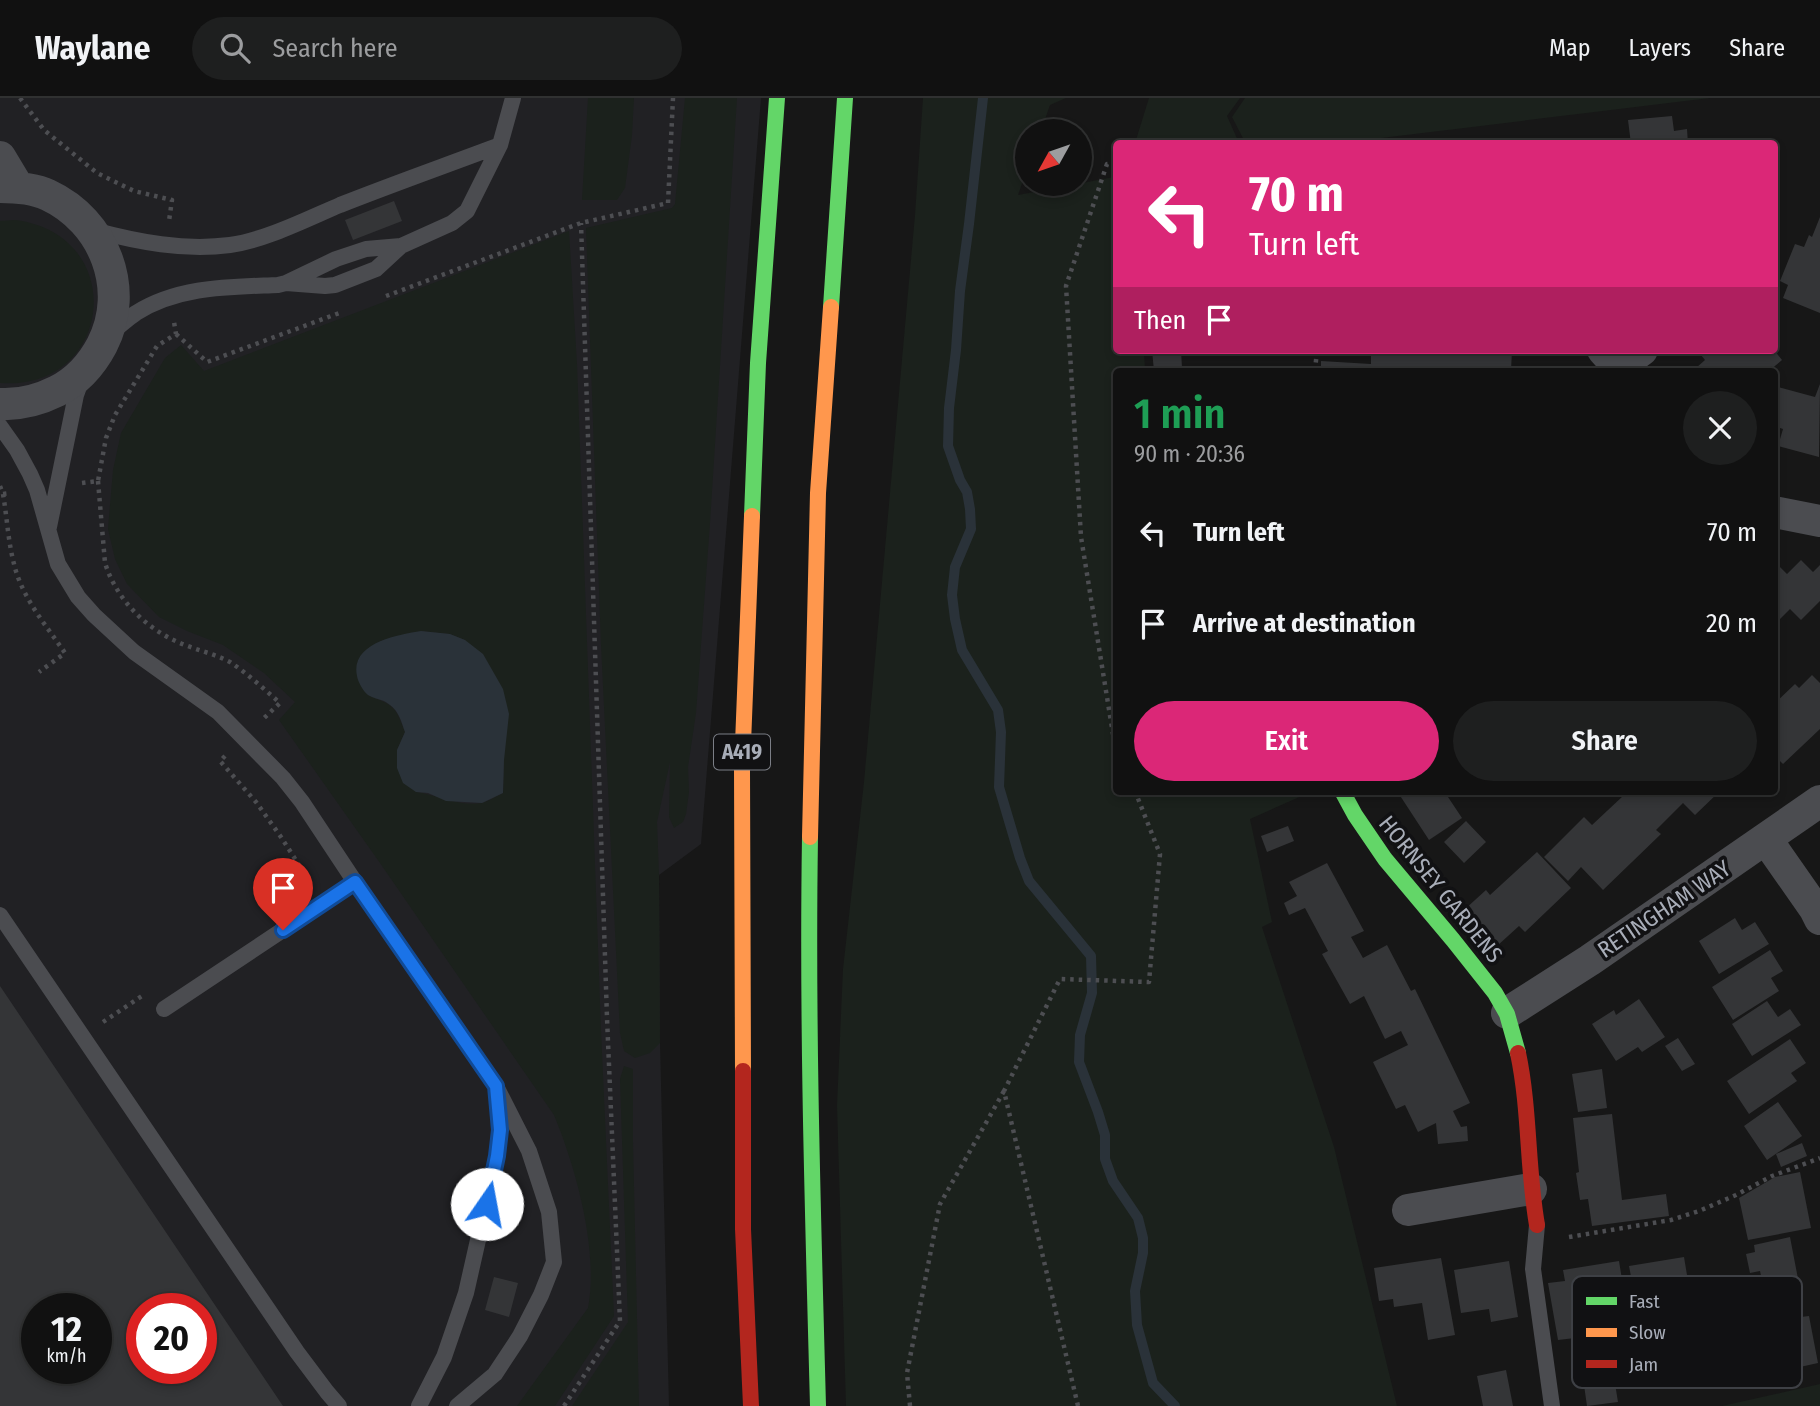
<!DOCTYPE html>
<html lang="en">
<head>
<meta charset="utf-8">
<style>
	body { margin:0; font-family:"Fira Sans Condensed",sans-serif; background:#1e1f1f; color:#f1f3f6; height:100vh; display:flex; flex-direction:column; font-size:26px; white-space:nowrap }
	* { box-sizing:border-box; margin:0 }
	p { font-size:23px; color:#9c9d9f }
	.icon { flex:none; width:38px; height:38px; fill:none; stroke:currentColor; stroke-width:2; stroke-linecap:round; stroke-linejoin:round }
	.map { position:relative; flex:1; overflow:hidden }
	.details { position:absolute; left:1113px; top:270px; width:665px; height:427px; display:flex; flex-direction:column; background:#111; border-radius:7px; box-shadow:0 4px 10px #0003,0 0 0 2px #303131 }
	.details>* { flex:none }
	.banner { position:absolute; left:1113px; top:42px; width:665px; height:214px; border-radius:7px; box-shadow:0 4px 10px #0003,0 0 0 2px #303131; background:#db2777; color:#fff; overflow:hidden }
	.needle { width:46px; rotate:230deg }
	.tools { position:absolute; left:1015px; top:21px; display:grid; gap:14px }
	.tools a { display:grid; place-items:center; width:77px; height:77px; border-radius:50%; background:#111; box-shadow:0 4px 10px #0003,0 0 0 2px #303131; font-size:35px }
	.speed { position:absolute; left:21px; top:1195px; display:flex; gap:14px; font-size:35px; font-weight:700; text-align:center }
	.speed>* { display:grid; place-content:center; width:91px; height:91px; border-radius:50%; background:#111; box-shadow:0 4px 10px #0003,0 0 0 2px #303131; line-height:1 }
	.speed small { font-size:18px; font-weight:400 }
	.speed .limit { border:10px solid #d22; background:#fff; color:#111 }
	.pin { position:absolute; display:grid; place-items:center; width:60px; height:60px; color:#fff; margin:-72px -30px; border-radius:50% 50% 50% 0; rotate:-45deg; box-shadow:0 0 7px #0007 }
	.pin .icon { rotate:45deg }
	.me { position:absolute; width:77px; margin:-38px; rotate:12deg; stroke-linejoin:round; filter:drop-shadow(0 0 5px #0008) }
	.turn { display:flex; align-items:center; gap:24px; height:147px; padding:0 21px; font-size:32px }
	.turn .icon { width:91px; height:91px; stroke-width:2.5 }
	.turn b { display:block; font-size:49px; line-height:60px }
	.then { display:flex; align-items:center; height:66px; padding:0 21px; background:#0003; gap:14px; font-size:26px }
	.round { display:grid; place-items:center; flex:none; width:74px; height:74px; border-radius:37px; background:#1e1f1f }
	.overview { display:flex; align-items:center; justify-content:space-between; height:119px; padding:0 21px }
	h1 { font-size:42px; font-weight:600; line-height:52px; color:#1e9e55 }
	.button { display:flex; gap:14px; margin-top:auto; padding:14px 21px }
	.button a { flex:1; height:80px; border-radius:42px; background:#db2777; color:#fff; font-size:28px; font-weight:600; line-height:80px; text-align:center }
	.button a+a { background:#1e1f1f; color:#f1f3f6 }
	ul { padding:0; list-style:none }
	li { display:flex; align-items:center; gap:21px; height:91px; padding:0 21px }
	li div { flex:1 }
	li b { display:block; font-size:26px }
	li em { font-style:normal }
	header { display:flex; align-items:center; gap:42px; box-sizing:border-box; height:98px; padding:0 35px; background:#111; border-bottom:2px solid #303131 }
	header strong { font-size:33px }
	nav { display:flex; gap:38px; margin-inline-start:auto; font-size:24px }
	.search { width:490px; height:63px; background:#1e1f1f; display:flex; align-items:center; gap:18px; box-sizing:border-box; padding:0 24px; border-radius:38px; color:#9c9d9f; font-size:26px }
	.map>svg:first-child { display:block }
	.built { fill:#212124; fill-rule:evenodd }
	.green { fill:#1b211c; fill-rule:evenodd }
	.water { fill:#2a3239 }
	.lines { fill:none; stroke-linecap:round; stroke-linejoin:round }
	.stream { stroke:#2a3239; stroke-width:10 }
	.building { fill:#343537; fill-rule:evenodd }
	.path { stroke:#4d4e52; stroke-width:4.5; stroke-dasharray:3.5 5; stroke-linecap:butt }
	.lane { stroke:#4b4c50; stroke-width:16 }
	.street { stroke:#4b4c50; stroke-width:32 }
	.fast { stroke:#63d668; stroke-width:16 }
	.slow { stroke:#ff974d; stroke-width:16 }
	.jam { stroke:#b3261e; stroke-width:16 }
	.route-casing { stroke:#114b97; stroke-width:18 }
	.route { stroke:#1a73e8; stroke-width:12 }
	.labels { text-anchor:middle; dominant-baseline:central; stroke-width:7; stroke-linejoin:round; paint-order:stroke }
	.shield { fill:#111113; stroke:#7b7e86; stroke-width:2 }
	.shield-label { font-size:21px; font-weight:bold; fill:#a8adb8 }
	.street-label { font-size:23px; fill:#a8adb8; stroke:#111113 }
	.key { fill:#111113; stroke:#3e4045; stroke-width:2 }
	.key-label { font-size:19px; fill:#a8adb8 }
</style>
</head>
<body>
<header>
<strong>Waylane</strong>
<div class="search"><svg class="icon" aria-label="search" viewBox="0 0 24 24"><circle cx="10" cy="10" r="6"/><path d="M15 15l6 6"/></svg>Search here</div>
<nav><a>Map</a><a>Layers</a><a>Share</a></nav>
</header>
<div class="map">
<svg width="1820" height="1308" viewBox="0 0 1820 1308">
	<rect width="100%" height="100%" fill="#171717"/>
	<path class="built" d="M0 0H761L701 746 659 777 660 945 669 1308H0ZM37 1211H96V1270H37ZM142 1211H201V1270H142Z"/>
	<path class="green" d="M588 0H634L632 37 625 90 617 102H582Z
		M685 0H737L710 425 696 615 688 669 689 694 686 716 683 724 674 730 669 719 670 664 657 724 659 777 660 945 650 955 635 960 624 953 620 935 601 547 586 130 672 110 675 106Z
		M923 0H1066L1050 7 1041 33H1027V71L1018 97 1114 79 1116 103V252H1144L1145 273H1116V693H1313L1250 721 1272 824 1262 829 1334 1049 1397 1308H846L837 1008 843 871 864 684 915 117Z
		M1149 0H1240L1227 18 1239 45H1135Z
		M1245 0H1710L1340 45 1246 46 1232 19Z
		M15 122C129 136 115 293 0 285V123Z
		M569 133 577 266 601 933 614 1218 555 1308H517L588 1210C599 1153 576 1070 554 1017L380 765 279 622 295 604 264 575 223 547 187 533 159 519 127 486 115 461 108 431 113 372 121 335 165 260 181 247 204 273ZM421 533 450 536 465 542 504 662 503 695C497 698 489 703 482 705 459 709 438 697 416 694L397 652 405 634C395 607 394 608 368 597L367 551 383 542Z
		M624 968 633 971V1044L639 1308H572L628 1224 620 981Z
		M1820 1286V1308H1722Z"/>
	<path class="water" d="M421 533 450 536 465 542 483 556 503 591 509 616 504 662 503 695 482 705 446 703 428 695 416 694 403 685 397 670V652L405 634C400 619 398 611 384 603 379 601 373 600 368 597 363 593 358 584 357 578 350 545 397 537 421 533Z"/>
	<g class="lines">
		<path class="stream" d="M983 0 969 126 960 193 956 252 949 310 948 348 960 382 967 394 970 411 971 431 955 469 952 497 955 521 962 552 998 612 1001 634 999 689 1020 760 1029 783 1091 858 1092 895 1080 937 1079 964 1098 1014 1105 1037V1061L1113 1083 1138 1120 1143 1140V1155L1135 1193 1137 1227 1153 1285 1175 1308"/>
	</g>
	<path class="building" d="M1672 18 1674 33 1687 31 1688 46H1631L1628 22Z
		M394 103 402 123 353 142 345 122Z
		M1820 119V215L1783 200 1788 187 1780 183 1795 146 1804 149 1809 137 1812 139Z
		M1152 252H1181L1182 270 1154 273Z
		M1371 252H1512L1511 273H1321V263L1371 266Z
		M1697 252H1774L1782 262 1769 273H1698L1696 270 1705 262Z
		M1820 286 1819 359 1778 348 1783 331 1774 328V301L1778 289 1815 299Z
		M1801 462 1813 474 1820 467V503L1801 522 1790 511 1776 525 1774 524V467L1776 465 1787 476Z
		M1812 577 1820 585V631L1783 666 1774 657V606L1795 586 1799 590Z
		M1397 693H1444L1462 720 1429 742Z
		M1623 693H1720L1695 717 1683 705 1656 732 1661 736 1603 792 1581 769 1568 783 1544 759 1584 719 1592 727 1623 698 1620 695Z
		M1466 723 1486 744 1464 765 1444 744Z
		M1288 728 1294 743 1267 754 1261 738Z
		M1537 754 1571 790 1525 834 1519 828 1497 848 1464 812 1486 792 1490 797Z
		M1327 765 1364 833 1351 839 1363 860 1387 847 1411 893 1415 891 1470 1005 1453 1013 1461 1029 1467 1028 1468 1043 1438 1046 1436 1025 1418 1034 1405 1007 1396 1011 1373 964 1408 947 1401 933 1385 941 1364 898 1350 906 1322 856 1328 853 1305 810 1289 817 1284 805 1297 798 1289 784Z
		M1735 820 1742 832 1755 824 1769 846 1719 876 1699 843Z
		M1770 852 1783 873 1771 880 1779 893 1733 922 1712 889Z
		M0 888 283 1308H0ZM37 1211H96V1270H37ZM142 1211H201V1270H142Z
		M1639 901 1665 939 1642 954 1638 949 1616 963 1592 926 1614 912 1616 917Z
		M1767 903 1778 919 1790 911 1801 927 1752 958 1732 926Z
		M1678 940 1695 966 1682 973 1665 948Z
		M1790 941 1806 965 1791 975 1797 983 1749 1016 1727 983Z
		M1602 971 1607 1010 1578 1014 1572 976Z
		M1778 1004 1802 1038 1767 1062 1744 1028Z
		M1612 1016 1622 1102 1666 1096 1669 1118 1592 1128 1588 1101 1580 1102 1576 1075 1579 1074 1573 1020Z
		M1802 1045 1807 1058 1781 1069 1776 1056Z
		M1800 1074 1811 1130 1748 1142 1739 1100 1775 1079Z
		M1790 1139 1799 1186 1795 1187 1801 1219 1809 1218 1818 1265 1782 1273 1760 1173 1750 1175 1746 1156 1755 1154 1754 1147Z
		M1684 1159 1691 1201 1637 1210 1629 1168Z
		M1441 1160 1455 1237 1428 1242 1422 1205 1394 1209 1393 1201 1379 1203 1374 1170Z
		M1509 1163 1518 1219 1491 1224 1489 1211 1461 1215 1454 1172Z
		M1619 1163 1626 1206 1571 1215 1575 1240 1558 1242 1548 1185 1565 1183 1563 1172Z
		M494 1179 518 1185 509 1219 485 1212Z
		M1611 1261 1618 1304 1587 1308 1581 1266Z
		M1506 1272 1513 1308H1483L1477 1278Z"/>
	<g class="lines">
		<path class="path" d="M20 0 44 32 97 75 134 93 172 102 169 123
			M1116 65 1107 66 1066 188 1081 439 1113 636 1116 644
			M386 198 581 125 668 105 673 0
			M176 236 207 264 342 214
			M1315 273 1317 252
			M98 383 105 465C117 503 148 533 185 547 200 553 215 556 230 564 248 576 264 591 280 605L261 623
			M82 385 98 383 106 340 115 317 157 248 176 236 174 224
			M0 388 3 396 11 395
			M3 396C7 419 8 443 14 466 22 500 46 527 65 555L39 574
			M225 658 220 663 256 704 281 739 306 778 305 786
			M103 924 142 898
			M1569 1139 1671 1122 1699 1113 1736 1097 1772 1078 1820 1060
			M564 1308 620 1223 607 920 581 125
			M910 1308 907 1275 940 1106 1004 993
			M1078 1308 1004 993 1060 881 1149 884 1160 756 1135 693"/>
		<path class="lane" d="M93 132C138 144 184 153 230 147 266 142 307 121 340 107 393 86 447 67 500 47
			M286 185 325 188 335 187 376 171 401 148
			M110 235C119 229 127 221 136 215 179 188 230 189 278 187L286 185 336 161 366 151 401 148 452 125 467 113 500 47 513 0
			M0 328 17 352 30 376 37 392 58 466 78 499 94 517 134 554 218 614 283 680 302 704 355 784 496 988 529 1053 549 1114 554 1164 541 1197 520 1238 495 1276 457 1308
			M49 429 76 297 82 280
			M0 817 297 1254 327 1294 339 1308
			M164 911 355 784
			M1537 1127 1533 1171 1552 1308
			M419 1308 444 1259 466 1195 497 1058 500 1032 497 998"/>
		<path class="street" d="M0 59 18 89
			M0 89C16 89 33 90 48 97 104 123 131 191 102 247 92 266 77 283 57 293 39 302 20 307 0 306
			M1603 252 1622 273
			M1619 269 1642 252
			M1774 414 1820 423
			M1766 741 1815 811 1820 821
			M1507 915 1590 862 1820 703
			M1408 1112 1531 1091"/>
		<path class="fast" d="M831 209 845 0
			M752 418 758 265 777 0
			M1342 693 1355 717 1385 761 1453 842 1495 895 1507 916 1518 955
			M810 739C807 928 813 1118 818 1308"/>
		<path class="slow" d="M810 739 818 395 831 209
			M743 973 742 671 752 418"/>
		<path class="jam" d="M1518 955C1530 1012 1527 1070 1537 1127
			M743 973V1131L751 1308"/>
	</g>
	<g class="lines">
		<defs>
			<path id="route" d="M283 832 355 784 496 988 500 1032 497 1058 487 1106"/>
		</defs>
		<use href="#route" class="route-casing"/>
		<use href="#route" class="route"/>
	</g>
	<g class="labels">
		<rect class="shield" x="714" y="636.5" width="56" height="35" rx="5"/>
		<g class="shield-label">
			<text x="742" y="654">A419</text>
		</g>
		<g class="street-label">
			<text transform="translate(1441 791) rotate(51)">HORNSEY GARDENS</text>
			<text transform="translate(1664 811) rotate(-34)">RETINGHAM WAY</text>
		</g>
	</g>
	<rect x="1572" y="1178" width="230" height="112" rx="10" class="key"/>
	<rect x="1586" y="1199" width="31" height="8" fill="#63d668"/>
	<rect x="1586" y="1230" width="31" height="9" fill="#ff974d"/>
	<rect x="1586" y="1262" width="31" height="8" fill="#b3261e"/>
	<g class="key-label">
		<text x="1629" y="1210">Fast</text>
		<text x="1629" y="1241">Slow</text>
		<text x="1629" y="1273">Jam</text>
	</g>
</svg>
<div class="tools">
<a><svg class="needle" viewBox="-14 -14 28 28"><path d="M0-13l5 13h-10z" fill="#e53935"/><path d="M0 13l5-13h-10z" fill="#9c9d9f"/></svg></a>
</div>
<div class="speed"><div>12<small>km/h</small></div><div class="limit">20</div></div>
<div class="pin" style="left:283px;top:832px;background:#d93025"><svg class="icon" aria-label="arrive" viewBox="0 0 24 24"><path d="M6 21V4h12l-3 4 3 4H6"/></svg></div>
<svg class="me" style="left:487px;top:1106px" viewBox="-20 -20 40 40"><circle r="19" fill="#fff"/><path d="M0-13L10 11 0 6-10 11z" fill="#1a73e8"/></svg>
<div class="banner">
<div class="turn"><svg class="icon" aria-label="left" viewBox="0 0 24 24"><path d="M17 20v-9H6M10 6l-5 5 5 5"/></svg><div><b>70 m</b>Turn left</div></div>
<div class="then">Then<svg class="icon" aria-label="arrive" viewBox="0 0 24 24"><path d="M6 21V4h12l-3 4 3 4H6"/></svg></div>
</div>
<section class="details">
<div class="overview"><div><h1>1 min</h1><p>90 m · 20:36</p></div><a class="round"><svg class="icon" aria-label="close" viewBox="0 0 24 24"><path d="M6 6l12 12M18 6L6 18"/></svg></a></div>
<ul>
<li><svg class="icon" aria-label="left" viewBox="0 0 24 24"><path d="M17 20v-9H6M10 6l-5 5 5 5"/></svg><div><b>Turn left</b></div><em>70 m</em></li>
<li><svg class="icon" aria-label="arrive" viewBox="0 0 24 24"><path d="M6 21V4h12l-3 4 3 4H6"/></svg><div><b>Arrive at destination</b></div><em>20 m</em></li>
</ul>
<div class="button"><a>Exit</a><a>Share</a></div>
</section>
</div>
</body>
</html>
